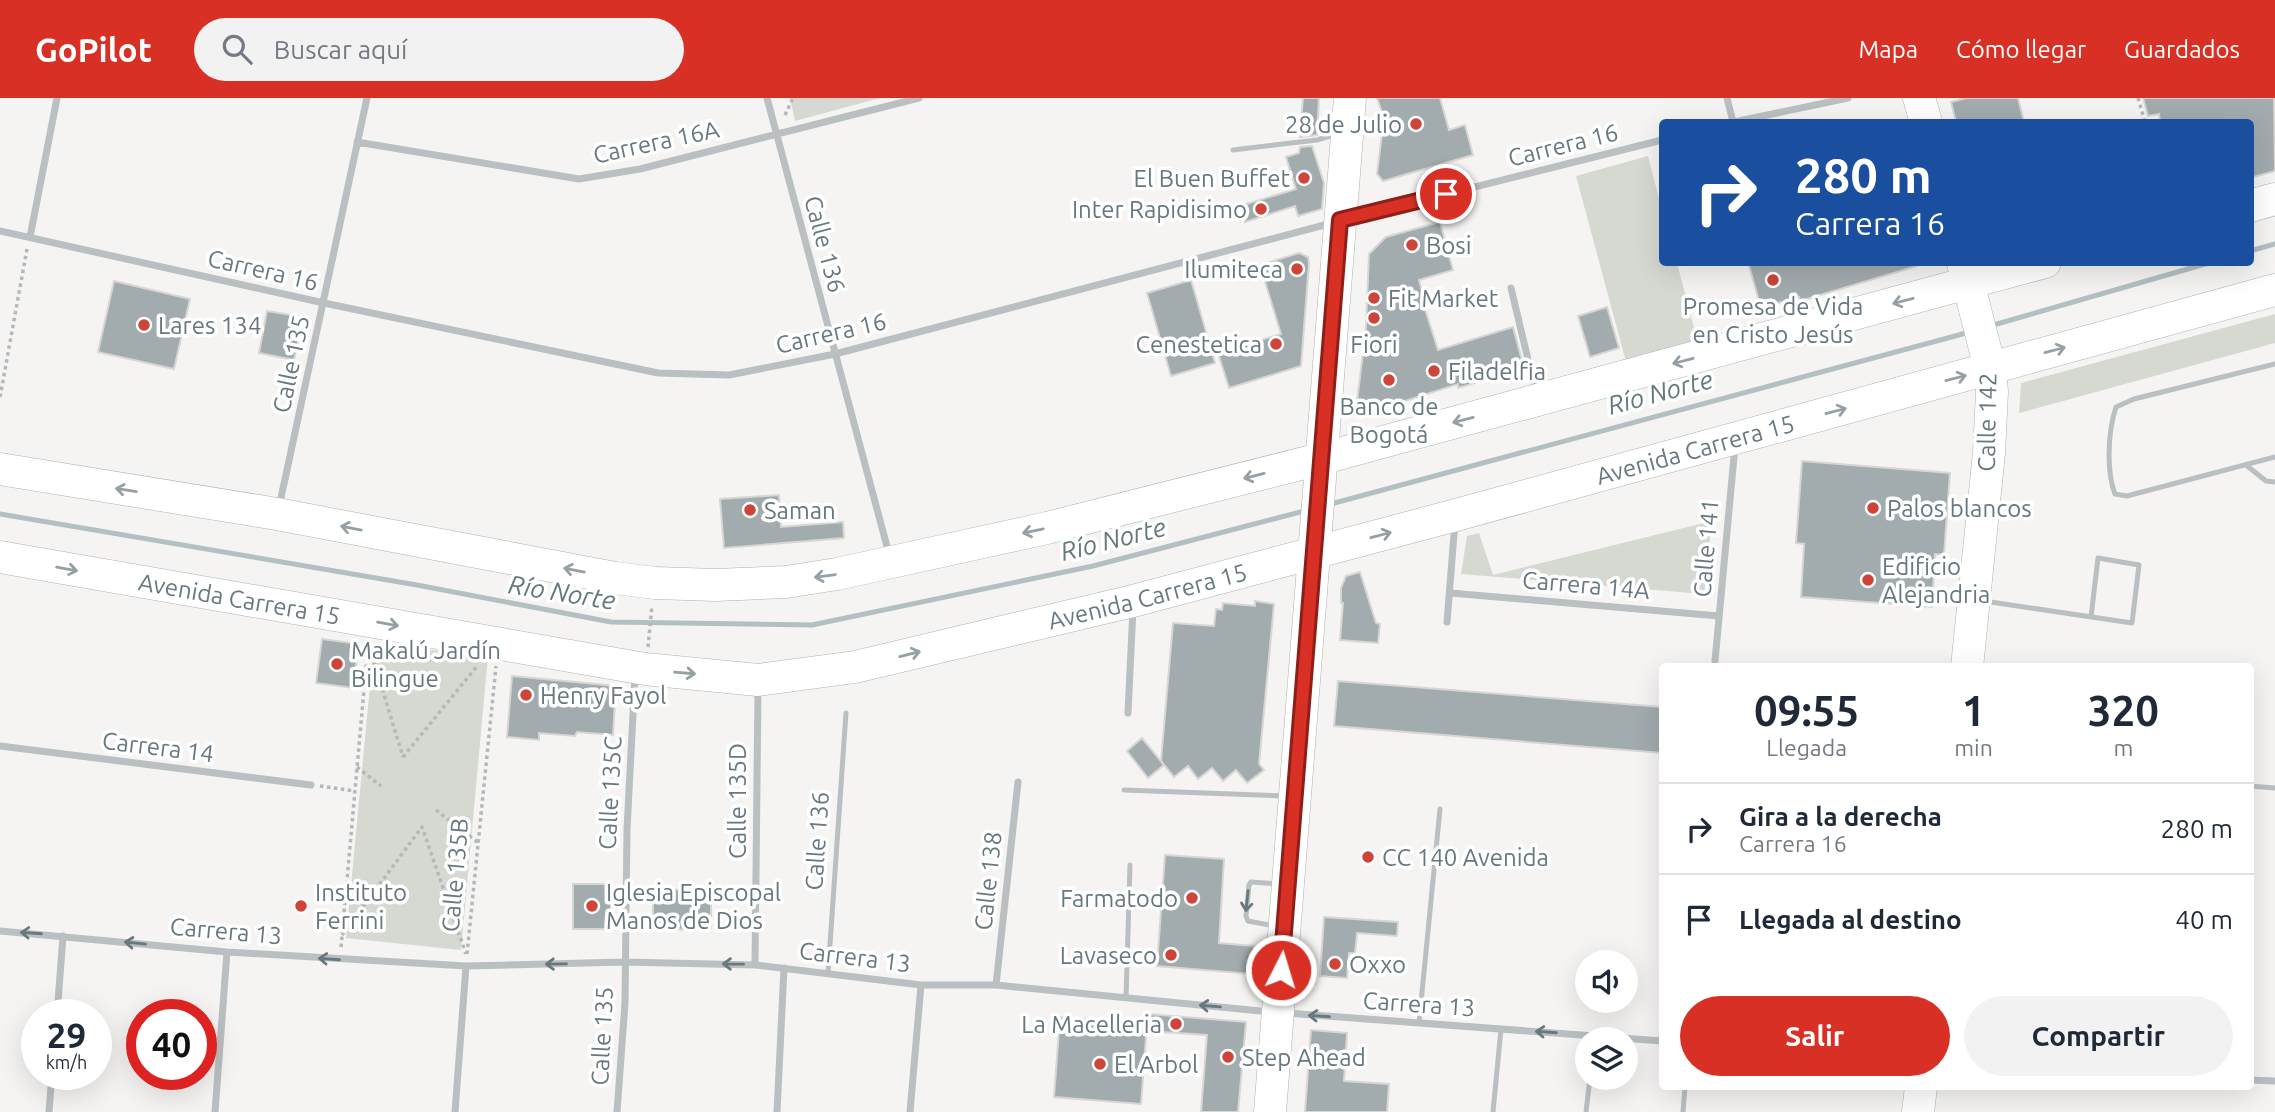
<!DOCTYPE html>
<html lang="es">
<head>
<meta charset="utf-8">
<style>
	body { margin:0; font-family:Ubuntu,sans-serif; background:#f2f2f3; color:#1f2937; height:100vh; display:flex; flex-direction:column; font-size:26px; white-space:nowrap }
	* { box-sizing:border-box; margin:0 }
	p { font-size:23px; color:#747a83 }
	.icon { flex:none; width:38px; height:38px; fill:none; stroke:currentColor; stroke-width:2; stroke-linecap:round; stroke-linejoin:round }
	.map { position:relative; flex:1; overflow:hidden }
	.drawer { position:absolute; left:1659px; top:565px; width:595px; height:427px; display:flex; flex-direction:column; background:#fff; border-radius:7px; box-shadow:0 7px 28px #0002 }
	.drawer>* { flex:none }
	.banner { position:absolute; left:1659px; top:21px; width:595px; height:147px; border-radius:7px; box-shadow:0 7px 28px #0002; background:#1a4fa0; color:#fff; overflow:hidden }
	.controls { position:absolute; left:1575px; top:852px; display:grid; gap:14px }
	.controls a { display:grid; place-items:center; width:63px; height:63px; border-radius:50%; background:#fff; box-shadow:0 7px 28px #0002; font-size:35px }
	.speed { position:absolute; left:21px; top:901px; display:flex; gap:14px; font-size:35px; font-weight:700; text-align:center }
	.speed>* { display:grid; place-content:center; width:91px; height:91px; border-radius:50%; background:#fff; box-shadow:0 7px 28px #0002; line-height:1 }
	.speed small { font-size:18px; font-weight:400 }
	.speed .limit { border:10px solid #d22; background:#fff; color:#111 }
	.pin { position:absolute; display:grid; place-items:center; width:60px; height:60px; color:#fff; margin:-30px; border:4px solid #fff; border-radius:50%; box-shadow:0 2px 7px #0007 }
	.me { position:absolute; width:77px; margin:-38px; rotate:5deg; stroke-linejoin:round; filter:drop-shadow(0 0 5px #0008) }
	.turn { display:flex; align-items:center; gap:24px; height:147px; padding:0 21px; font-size:32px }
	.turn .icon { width:91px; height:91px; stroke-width:2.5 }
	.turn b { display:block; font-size:49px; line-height:60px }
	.eta { display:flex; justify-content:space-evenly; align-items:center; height:119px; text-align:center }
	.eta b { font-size:42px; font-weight:700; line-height:49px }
	.cta { display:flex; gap:14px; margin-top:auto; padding:14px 21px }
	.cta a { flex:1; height:80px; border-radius:42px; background:#d93025; color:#fff; font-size:28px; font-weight:700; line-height:80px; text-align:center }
	.cta a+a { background:#f2f2f3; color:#1f2937 }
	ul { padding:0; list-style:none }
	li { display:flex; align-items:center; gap:21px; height:91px; padding:0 21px; border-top:2px solid #e0e1e3 }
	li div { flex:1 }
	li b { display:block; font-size:26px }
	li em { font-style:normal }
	header { display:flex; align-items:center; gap:42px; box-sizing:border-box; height:98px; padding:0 35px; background:#d93025; color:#fff }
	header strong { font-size:33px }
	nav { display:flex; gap:38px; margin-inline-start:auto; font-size:24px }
	.search { width:490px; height:63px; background:#f2f2f3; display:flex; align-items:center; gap:18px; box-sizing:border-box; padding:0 24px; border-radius:38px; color:#747a83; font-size:26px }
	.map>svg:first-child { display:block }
	.green { fill:#d5d9d1 }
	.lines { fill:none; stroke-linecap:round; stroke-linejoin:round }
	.stream { stroke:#b2c0c2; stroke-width:5 }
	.building { fill:#a2abae; stroke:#d6d6d4; stroke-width:2 }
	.secondary-casing { stroke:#acb3b6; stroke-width:33 }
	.path { stroke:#b4b8ba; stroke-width:3.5; stroke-dasharray:3.5 3.5; stroke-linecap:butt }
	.lane { stroke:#babfc1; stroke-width:5 }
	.street { stroke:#babfc1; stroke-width:7 }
	.secondary { stroke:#fff; stroke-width:32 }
	.oneway { stroke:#95a0a5 }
	.oneway2 { stroke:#67787f }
	.route-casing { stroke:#8d1f18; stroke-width:18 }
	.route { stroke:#d93025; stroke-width:12 }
	.poi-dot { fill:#ce4438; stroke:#fff; stroke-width:2.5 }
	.labels { text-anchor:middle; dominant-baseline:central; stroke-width:7; stroke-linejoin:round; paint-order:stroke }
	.poi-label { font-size:24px; fill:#67787f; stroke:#fff; text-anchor:start }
	.street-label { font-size:24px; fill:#67787f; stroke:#fff }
	.water-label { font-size:26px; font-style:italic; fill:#63797c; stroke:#fff }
</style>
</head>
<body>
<header>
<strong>GoPilot</strong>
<div class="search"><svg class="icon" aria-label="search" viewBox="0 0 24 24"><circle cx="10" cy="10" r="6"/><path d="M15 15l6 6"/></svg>Buscar aquí</div>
<nav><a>Mapa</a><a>Cómo llegar</a><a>Guardados</a></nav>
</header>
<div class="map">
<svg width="2275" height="1014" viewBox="0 0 2275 1014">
	<rect width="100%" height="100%" fill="#f5f4f2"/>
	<path class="green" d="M790 0H880L795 23Z
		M1648 58 1662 112V164L1677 165 1698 245 1626 264 1576 78Z
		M2275 216V245L2019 315 2021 285Z
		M1712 423 1704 496 1461 476 1467 438 1479 435 1493 477Z
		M374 546 488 558 461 852 346 840Z"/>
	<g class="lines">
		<path class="stream" d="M2250 153 2275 146
			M1990 228 2212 164
			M1327 407 1970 234
			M0 416 417 487 611 524 812 527 1093 468 1308 412"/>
	</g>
	<path class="building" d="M1303 0H1319L1317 37 1300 39Z
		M1377 0H1440L1449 32 1465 27 1473 57 1383 83 1377 76 1384 20Z
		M1966 0H2018L2024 24H1956L1951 4Z
		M2143 0H2274L2275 73 2250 80V24H2160L2159 16 2148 18Z
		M1312 48 1324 85 1322 111 1298 118 1295 108 1245 124 1240 108 1296 91 1286 59 1299 55 1300 49Z
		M1440 124 1453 172 1419 182 1427 211H1425L1438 252 1513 229 1524 270 1458 290V286L1361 317 1357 304 1366 229 1369 156 1386 139Z
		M1299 155 1308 159 1309 165 1301 268 1229 290 1218 255 1281 236 1260 167Z
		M1748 164H1916L1917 168 1800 203 1799 199 1761 210Z
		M1191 182 1215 265 1171 278 1147 195Z
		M114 183 190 201 174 271 98 254Z
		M1607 209 1619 250 1590 259 1578 218Z
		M267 213 303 219 294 262 259 255Z
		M1802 363 1950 375 1944 457 1935 456 1932 509 1801 499 1804 446 1796 445Z
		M779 397 781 429 843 424 844 440 724 450 720 401Z
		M1360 474 1376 525 1380 526 1378 545 1340 542 1343 505H1341V490L1346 478Z
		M1255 503 1274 506 1259 666 1264 672 1247 685 1236 672 1223 683 1212 670 1198 681 1188 668 1174 679 1161 663 1173 525 1214 528 1216 511 1222 512 1223 505 1255 508Z
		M322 541 359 546 353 590 316 585Z
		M512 578 616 588 613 637 577 634 575 638 539 635V642L507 639Z
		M1338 583 1662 609V655L1334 628Z
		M1142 640 1164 667 1148 680 1127 653Z
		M1165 757 1224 761 1219 845 1254 848 1252 876 1157 868Z
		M573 786H611V831H573Z
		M711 791V831L653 832V792Z
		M1324 819 1398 824 1397 838 1357 835 1355 855H1349L1347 880 1320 878Z
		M1148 916 1246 924 1238 1014H1201L1207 937 1147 933Z
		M1060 919 1147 926 1141 1006 1054 999Z
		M1311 932 1347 935 1344 983 1389 986 1387 1014H1305Z"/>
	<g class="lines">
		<defs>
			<g id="secondary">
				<path d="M1919 0 1926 24"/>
				<path d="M2250 108 2275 101"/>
				<path d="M1963 165 1990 270 1992 294 1989 355 1967 569"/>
				<path d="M0 371 277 416 615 480 655 485 716 487 786 484 837 476 1047 430 1320 361 2045 164"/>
				<path id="s1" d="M0 459 645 571 758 582 855 569 1133 503 1456 417 2275 192"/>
				<path d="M1270 1014 1350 0"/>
				<path d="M1918 1014 1921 989"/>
			</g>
		</defs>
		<use href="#secondary" class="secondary-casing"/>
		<path class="path" d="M2138 0 2145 24
			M785 17 793 0
			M0 299 27 151
			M648 549 652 508
			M370 551 403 659
			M403 659 478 567
			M357 669 381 688
			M320 688 354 693
			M436 712 477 744
			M342 837 422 729 466 856
			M341 849 368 547
			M467 856 496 568"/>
		<path class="lane" d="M1233 52 1317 42 1337 36
			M2275 266 2134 301 2116 309C2108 333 2106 373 2115 396L2127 398 2275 359
			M2246 367 2266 383 2275 384
			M1984 503 2132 525 2139 467 2098 460 2091 519
			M2250 688 2275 690
			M1124 692 1285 698
			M1275 828 1248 823 1246 818 1249 787 1251 784 1278 786
			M828 875 846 615
			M1126 900 1130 767
			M1419 925 1440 711
			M1493 1014 1501 931
			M1586 1014 1590 980
			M1683 1014 1685 989"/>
		<path class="street" d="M767 0 889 456
			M1727 0 1733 24
			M1734 24 1848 0
			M357 44 579 81 640 71 919 0
			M1347 121 1662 42
			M0 133 324 205 658 275 729 277 835 256 1332 125
			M30 139 57 0
			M1511 190 1536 295
			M279 409 367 0
			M1450 495 1719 518
			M1447 524 1455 424
			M1715 563 1735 348
			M1128 615 1133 510
			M0 648 311 687
			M0 833 227 854 466 868 624 864 755 867 921 887H996L1271 914
			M755 867 758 591
			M996 887 1018 684
			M1286 915 1662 943
			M57 917 63 838
			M2250 982 2275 983
			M49 1014 52 976
			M215 1014 227 854
			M455 1014 466 868
			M617 1014 625 905 627 731 635 578
			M777 1014 784 870
			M910 1014 921 887"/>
		<use href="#secondary" class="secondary"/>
	</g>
	<defs><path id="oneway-shaft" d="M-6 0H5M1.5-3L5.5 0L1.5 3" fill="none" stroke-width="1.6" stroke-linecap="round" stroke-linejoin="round" transform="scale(1.75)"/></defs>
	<g class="oneway">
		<use href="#oneway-shaft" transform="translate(1903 203) rotate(165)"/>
		<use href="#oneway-shaft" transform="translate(2055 252) rotate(-15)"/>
		<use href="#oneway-shaft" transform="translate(1683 263) rotate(165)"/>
		<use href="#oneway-shaft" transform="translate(1956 280) rotate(-15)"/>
		<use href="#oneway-shaft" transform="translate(1836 313) rotate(-15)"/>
		<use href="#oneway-shaft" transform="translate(1463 322) rotate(165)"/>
		<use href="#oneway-shaft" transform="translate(1254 378) rotate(166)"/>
		<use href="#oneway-shaft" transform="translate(126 392) rotate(-171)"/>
		<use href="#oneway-shaft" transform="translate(351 430) rotate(-169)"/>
		<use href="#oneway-shaft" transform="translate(1033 433) rotate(168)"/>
		<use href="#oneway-shaft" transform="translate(1381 437) rotate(-15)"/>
		<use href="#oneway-shaft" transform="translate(67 471) rotate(10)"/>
		<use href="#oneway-shaft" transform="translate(574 472) rotate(-169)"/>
		<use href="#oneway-shaft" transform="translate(825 478) rotate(172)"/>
		<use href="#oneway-shaft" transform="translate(388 526) rotate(10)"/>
		<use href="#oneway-shaft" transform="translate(910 556) rotate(-14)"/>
		<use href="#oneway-shaft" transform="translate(685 575) rotate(5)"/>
	</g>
	<g class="oneway2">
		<use href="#oneway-shaft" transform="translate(1247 803) rotate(96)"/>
		<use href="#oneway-shaft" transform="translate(31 835) rotate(-176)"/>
		<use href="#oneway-shaft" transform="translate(135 845) rotate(-174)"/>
		<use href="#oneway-shaft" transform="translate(329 861) rotate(-176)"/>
		<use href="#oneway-shaft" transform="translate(556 866) rotate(179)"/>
		<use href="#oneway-shaft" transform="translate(733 866) rotate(-179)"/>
		<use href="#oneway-shaft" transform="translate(1210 908) rotate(-175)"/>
		<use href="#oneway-shaft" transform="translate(1319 918) rotate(-176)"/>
		<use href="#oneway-shaft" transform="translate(1546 934) rotate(-176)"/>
	</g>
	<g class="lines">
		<defs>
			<path id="route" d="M1281 872 1340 122 1446 96"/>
		</defs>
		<use href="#route" class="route-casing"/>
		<use href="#route" class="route"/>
	</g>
	<g class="poi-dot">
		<circle cx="1416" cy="26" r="7"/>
		<circle cx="1304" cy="80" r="7"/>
		<circle cx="1261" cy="111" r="7"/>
		<circle cx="1412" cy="147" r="7"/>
		<circle cx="1297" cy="171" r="7"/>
		<circle cx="1773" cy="182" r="7"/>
		<circle cx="1374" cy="200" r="7"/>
		<circle cx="1374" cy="220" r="7"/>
		<circle cx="144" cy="227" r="7"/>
		<circle cx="1276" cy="246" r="7"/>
		<circle cx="1434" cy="273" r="7"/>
		<circle cx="1389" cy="282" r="7"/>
		<circle cx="1873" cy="410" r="7"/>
		<circle cx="750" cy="412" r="7"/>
		<circle cx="1868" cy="482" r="7"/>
		<circle cx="337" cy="566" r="7"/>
		<circle cx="526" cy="597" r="7"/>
		<circle cx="1368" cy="759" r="7"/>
		<circle cx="1192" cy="800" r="7"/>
		<circle cx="301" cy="808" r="7"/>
		<circle cx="592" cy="808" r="7"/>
		<circle cx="1171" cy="857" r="7"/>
		<circle cx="1335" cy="866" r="7"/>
		<circle cx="1176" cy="926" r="7"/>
		<circle cx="1228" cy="959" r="7"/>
		<circle cx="1100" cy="966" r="7"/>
	</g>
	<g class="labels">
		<g class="poi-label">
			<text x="1402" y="26" text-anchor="end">28 de Julio</text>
			<text x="1290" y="80" text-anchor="end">El Buen Buffet</text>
			<text x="1247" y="111" text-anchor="end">Inter Rapidisimo</text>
			<text x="1426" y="147">Bosi</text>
			<text x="1283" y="171" text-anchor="end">Ilumiteca</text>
			<text x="1388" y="200">Fit Market</text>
			<text x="1773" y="208" text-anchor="middle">Promesa de Vida<tspan x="1773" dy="28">en Cristo Jesús</tspan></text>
			<text x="158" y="227">Lares 134</text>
			<text x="1262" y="246" text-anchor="end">Cenestetica</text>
			<text x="1374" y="246" text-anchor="middle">Fiori</text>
			<text x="1448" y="273">Filadelfia</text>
			<text x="1389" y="308" text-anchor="middle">Banco de<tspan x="1389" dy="28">Bogotá</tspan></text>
			<text x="1887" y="410">Palos blancos</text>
			<text x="764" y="412">Saman</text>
			<text x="1882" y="468">Edificio<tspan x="1882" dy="28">Alejandria</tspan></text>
			<text x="351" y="552">Makalú Jardín<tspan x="351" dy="28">Bilingue</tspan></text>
			<text x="540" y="597">Henry Fayol</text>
			<text x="1382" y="759">CC 140 Avenida</text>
			<text x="315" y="794">Instituto<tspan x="315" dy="28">Ferrini</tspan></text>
			<text x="606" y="794">Iglesia Episcopal<tspan x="606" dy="28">Manos de Dios</tspan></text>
			<text x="1178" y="800" text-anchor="end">Farmatodo</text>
			<text x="1157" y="857" text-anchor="end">Lavaseco</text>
			<text x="1349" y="866">Oxxo</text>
			<text x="1162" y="926" text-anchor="end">La Macelleria</text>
			<text x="1242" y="959">Step Ahead</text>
			<text x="1114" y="966">El Arbol</text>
		</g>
		<g class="street-label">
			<text transform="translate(656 44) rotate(-12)">Carrera 16A</text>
			<text transform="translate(1563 47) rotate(-14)">Carrera 16</text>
			<text transform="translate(825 146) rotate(75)">Calle 136</text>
			<text transform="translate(263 172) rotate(13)">Carrera 16</text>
			<text transform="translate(831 235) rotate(-13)">Carrera 16</text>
			<text transform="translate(291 266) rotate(-78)">Calle 135</text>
			<text transform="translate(1987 324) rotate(-89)">Calle 142</text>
			<text stroke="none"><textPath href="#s1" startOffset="1734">Avenida Carrera 15</textPath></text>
			<text transform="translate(1706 450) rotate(-85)">Calle 141</text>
			<text transform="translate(1586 487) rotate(5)">Carrera 14A</text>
			<text stroke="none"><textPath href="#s1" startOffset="1167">Avenida Carrera 15</textPath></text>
			<text stroke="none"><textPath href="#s1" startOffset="243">Avenida Carrera 15</textPath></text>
			<text transform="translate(158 649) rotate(7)">Carrera 14</text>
			<text transform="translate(610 695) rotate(-87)">Calle 135C</text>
			<text transform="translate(737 703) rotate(-90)">Calle 135D</text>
			<text transform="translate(817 743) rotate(-86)">Calle 136</text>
			<text transform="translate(455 777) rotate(-85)">Calle 135B</text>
			<text transform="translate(988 783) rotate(-84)">Calle 138</text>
			<text transform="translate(226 833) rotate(5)">Carrera 13</text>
			<text transform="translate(855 859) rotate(7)">Carrera 13</text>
			<text transform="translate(1419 906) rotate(4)">Carrera 13</text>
			<text transform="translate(602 938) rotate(-87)">Calle 135</text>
		</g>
		<g class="water-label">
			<text transform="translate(1660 294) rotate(-15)">Río Norte</text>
			<text transform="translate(1113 441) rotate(-14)">Río Norte</text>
			<text transform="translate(562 494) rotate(9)">Río Norte</text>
		</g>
	</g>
</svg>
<div class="controls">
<a><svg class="icon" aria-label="sound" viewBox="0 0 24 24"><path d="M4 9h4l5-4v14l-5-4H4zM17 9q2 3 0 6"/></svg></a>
<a><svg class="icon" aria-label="layers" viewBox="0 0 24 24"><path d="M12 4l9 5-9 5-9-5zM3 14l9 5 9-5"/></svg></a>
</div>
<div class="speed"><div>29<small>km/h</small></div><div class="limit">40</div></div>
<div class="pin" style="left:1446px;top:96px;background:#d93025"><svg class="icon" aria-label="arrive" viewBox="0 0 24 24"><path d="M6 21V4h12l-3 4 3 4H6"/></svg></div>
<svg class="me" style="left:1281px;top:872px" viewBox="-20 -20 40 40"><circle r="17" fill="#d93025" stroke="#fff" stroke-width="3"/><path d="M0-11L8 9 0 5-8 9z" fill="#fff"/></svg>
<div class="banner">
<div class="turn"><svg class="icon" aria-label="right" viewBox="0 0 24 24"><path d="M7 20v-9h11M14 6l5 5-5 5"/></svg><div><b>280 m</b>Carrera 16</div></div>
</div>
<section class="drawer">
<div class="eta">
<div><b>09:55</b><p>Llegada</p></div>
<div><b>1</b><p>min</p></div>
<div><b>320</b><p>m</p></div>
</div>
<ul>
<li><svg class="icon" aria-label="right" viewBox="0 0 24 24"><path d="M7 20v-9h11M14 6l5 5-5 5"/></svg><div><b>Gira a la derecha</b><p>Carrera 16</p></div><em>280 m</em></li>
<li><svg class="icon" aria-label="arrive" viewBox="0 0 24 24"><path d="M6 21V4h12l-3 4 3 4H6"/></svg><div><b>Llegada al destino</b></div><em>40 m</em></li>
</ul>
<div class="cta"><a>Salir</a><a>Compartir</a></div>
</section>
</div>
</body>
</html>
